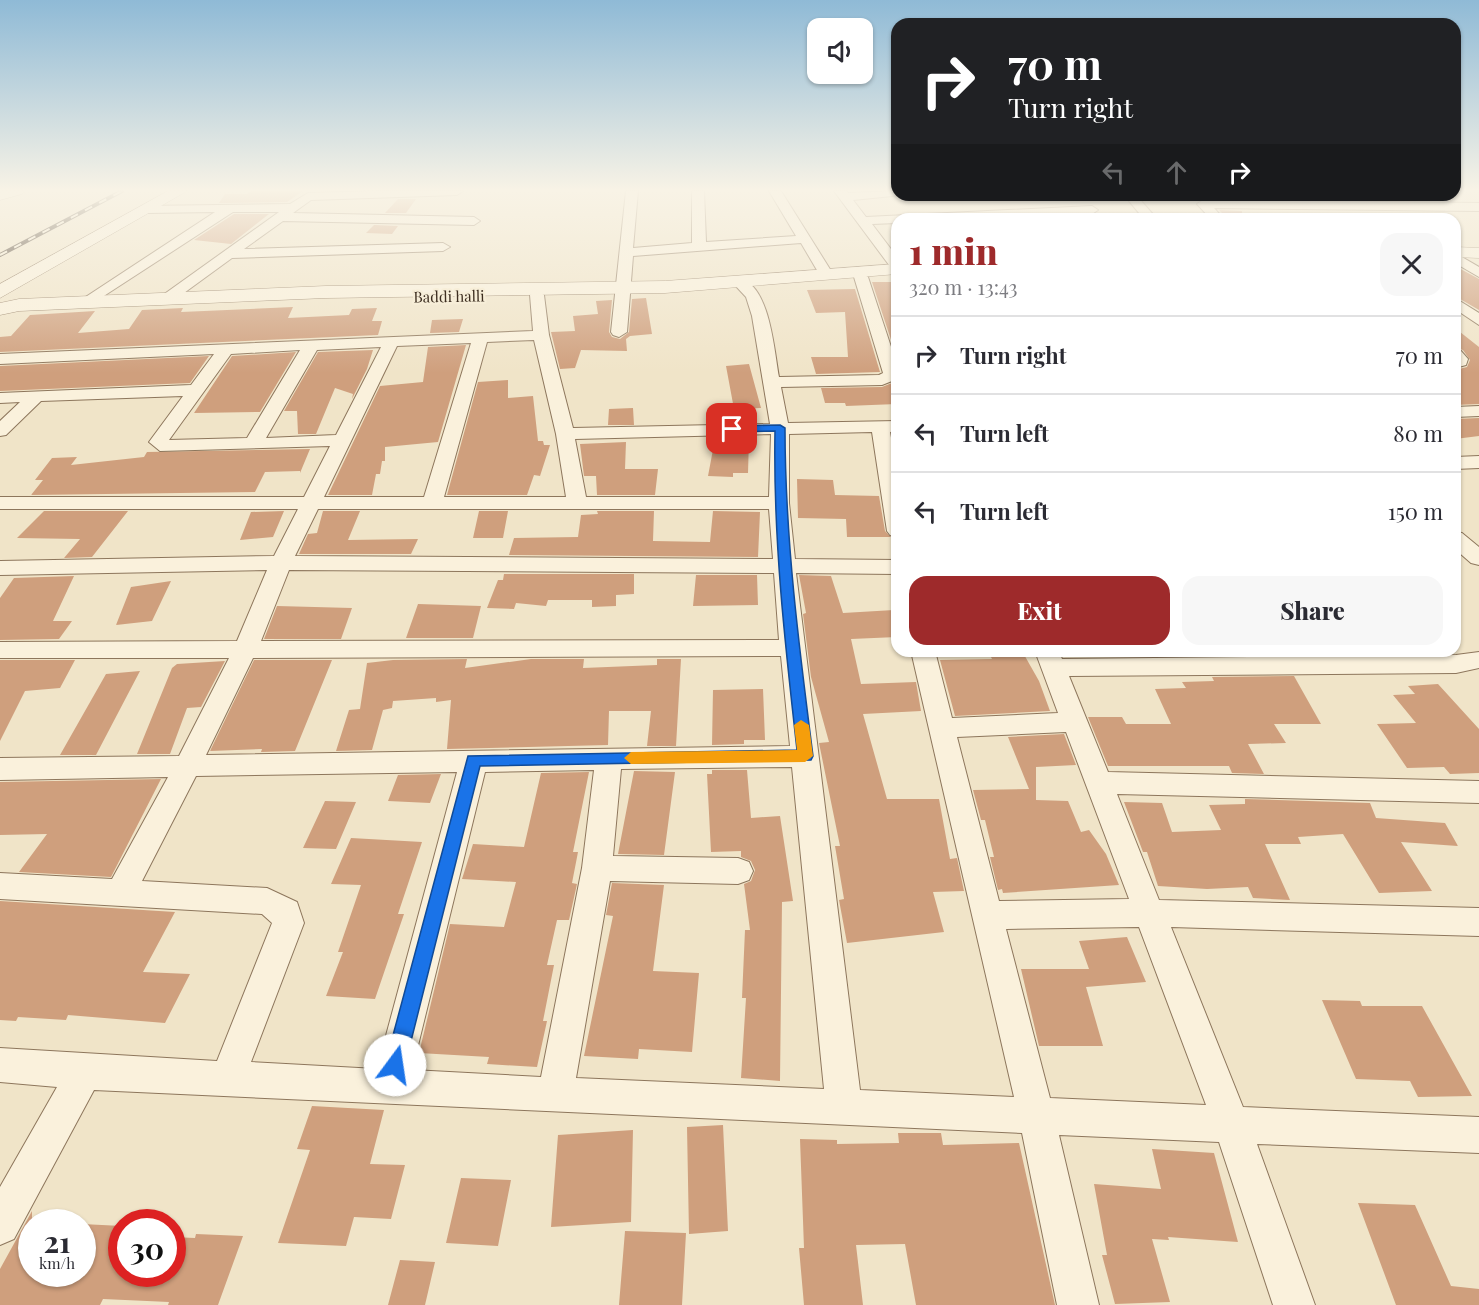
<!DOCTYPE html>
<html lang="en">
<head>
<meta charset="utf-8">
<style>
	body { margin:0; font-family:"Playfair Display",serif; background:#f7f7f7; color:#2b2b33; height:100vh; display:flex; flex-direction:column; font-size:22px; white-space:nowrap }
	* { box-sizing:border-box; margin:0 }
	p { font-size:20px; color:#7c7c81 }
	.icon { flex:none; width:33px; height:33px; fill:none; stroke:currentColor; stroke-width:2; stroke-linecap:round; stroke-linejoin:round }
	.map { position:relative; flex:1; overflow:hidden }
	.panel { position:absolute; left:891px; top:213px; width:570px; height:444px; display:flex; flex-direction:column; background:#fff; border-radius:18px; box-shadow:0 2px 4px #0004 }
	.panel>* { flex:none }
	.top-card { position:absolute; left:891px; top:18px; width:570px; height:183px; border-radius:18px; box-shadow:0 2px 4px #0004; background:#202124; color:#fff; overflow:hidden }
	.buttons { position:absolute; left:807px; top:18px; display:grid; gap:12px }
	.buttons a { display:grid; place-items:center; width:66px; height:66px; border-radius:12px; background:#fff; box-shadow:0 2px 4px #0004; font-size:30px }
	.speed { position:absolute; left:18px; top:1209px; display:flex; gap:12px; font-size:30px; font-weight:700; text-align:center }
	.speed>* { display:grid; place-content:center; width:78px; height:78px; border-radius:50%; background:#fff; box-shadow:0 2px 4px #0004; line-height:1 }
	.speed small { font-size:15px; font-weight:400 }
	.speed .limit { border:9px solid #d22; background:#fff; color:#111 }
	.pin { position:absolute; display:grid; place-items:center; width:51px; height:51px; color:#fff; margin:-26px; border-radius:12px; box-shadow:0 3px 9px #0006 }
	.me { position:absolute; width:66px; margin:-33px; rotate:14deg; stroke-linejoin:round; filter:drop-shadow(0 0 4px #0008) }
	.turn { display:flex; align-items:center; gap:21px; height:126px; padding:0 18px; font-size:27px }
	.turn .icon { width:78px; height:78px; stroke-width:2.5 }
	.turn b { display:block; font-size:42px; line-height:51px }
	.lanes { display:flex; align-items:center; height:57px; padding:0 18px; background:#0003; justify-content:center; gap:30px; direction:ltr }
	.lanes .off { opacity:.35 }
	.round { display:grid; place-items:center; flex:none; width:63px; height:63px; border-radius:18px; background:#f7f7f7 }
	.headline { display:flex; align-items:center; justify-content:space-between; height:102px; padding:0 18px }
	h1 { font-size:36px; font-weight:800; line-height:45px; color:#9e2a2b }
	.primary-button { display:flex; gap:12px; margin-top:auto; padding:12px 18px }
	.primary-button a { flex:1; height:69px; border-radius:18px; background:#9e2a2b; color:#fff; font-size:24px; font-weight:800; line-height:69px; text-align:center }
	.primary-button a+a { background:#f7f7f7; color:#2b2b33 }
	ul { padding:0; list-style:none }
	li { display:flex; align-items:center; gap:18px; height:78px; padding:0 18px; border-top:2px solid #e1e1e2 }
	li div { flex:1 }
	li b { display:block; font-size:22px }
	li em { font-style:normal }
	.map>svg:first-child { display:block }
	.building { fill:#cf9f7d }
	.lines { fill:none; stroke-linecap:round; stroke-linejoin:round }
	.minor-casing { stroke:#8d765c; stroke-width:2 }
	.tertiary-casing { stroke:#8d765c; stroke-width:1 }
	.minor { fill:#faf1dc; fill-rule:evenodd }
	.tertiary { fill:#faf1dc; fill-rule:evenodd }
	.rail-casing { stroke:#3d2e20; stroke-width:4 }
	.rail { stroke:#f7eed8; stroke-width:2; stroke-dasharray:8; stroke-linecap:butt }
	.route { fill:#1a73e8; stroke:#114b97; stroke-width:1.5 }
	.slow { fill:#f59e0b }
	.labels { text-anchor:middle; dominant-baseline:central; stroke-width:4.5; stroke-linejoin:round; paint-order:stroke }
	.far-street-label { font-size:15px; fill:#3d2e20; stroke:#f7eed8 }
</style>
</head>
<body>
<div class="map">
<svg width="1479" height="1305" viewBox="0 0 1479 1305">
	<rect width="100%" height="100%" fill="#f0e4c8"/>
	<path class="building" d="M251 191H303L287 202 219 203 225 194H247Z
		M398 199H416L406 213H385Z
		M1219 210 1242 211V219H1228Z
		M234 214H269L231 244 194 240Z
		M374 225 398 226 392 234 366 233Z
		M1455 266 1479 279V310L1455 296Z
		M872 282H897V358L873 285Z
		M855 289 880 372 816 374 811 357H848L845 312 816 313 807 290Z
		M646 298 652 334 630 336 626 339 627 351 581 350 575 368 560 369 551 332 575 331 573 316 598 314 596 301 612 300 609 332 612 337 620 339 629 332 632 299Z
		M293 307 288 318 349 315 352 309 377 308 372 321H382L378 335 0 352V337L11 336 30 315 95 311 78 333 129 329 142 310 183 308 181 312Z
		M463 319 459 332 430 333 432 320Z
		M1455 328 1479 347V404L1455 405V370L1467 367 1470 360 1463 350 1455 347Z
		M466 345 438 442 385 447V461H382L380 474H376L372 495H328L380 386 423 382 428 347Z
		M373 350 367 369 352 399 353 394 335 388 316 434H298L297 411H284L318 352Z
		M296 352 260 412 194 413 232 356Z
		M209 356 190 383 0 391V366Z
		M749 364 761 408 734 409 726 366Z
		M508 380V398L533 396 538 441H543L544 445H550L540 476 534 475 527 495H447L478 382Z
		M897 381V404L846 406 845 403H825L821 388 882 387Z
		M633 408 634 425H608L609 409Z
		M1479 418V436L1455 439V419Z
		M715 439H749L748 473H733V477L708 476Z
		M626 442 625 469H658L655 495H597L596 476H584L580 444Z
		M310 449 300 473V471L265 472 255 492 31 495 43 480H35L52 458 77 457 71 465 144 457 147 452Z
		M797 479 833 480 835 495 879 496 885 531 891 537H847L846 519 798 518Z
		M44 511H128L92 557 64 558 80 539 17 538Z
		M284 511 273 537 240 540 251 512Z
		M323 511H360L348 540 418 539 411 554H299L308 534 317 533Z
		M479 511H508L503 538H473Z
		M597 511H654L653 541 710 542 713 511 760 512 758 557 509 555 514 538 578 537 581 515 598 514Z
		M504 574H634V594L616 595V606L592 607V600H548L546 606 516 603 514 609 487 608 498 580H503Z
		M696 575H757L758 605 693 606Z
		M799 575 831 576 843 613 894 610 897 637 851 639 861 684 916 682 921 711 863 714 887 799H939L950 859 957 858 964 891 933 892 944 932 847 943 839 900 844 899 835 846H840L819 743 829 742 811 677 803 614 806 613Z
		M74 576 53 621H72L59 639 0 640V598L14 578Z
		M171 581 152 621 116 625 131 587Z
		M418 604 481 606 473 638H406Z
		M277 606 352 608 341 639H264Z
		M988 651H1022L1039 681 1050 711 955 716 940 660 992 659Z
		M1198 651H1280L1281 655H1200Z
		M467 659 465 668 531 659H584L583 668 657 665V659H681L676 746H647L651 711H609L608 745 447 749 451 700 436 702V698L393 701 392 708 383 710 372 750 336 751 349 710 360 709 367 663 393 660Z
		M0 660H75L60 688 25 691 0 741Z
		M254 660H332L295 751 261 752 262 749 210 751Z
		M225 661 201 707 187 708 170 754H137L172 668 177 664Z
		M140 671 96 755H60L106 674Z
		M1294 676 1321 724H1274L1286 743 1248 744 1264 774 1232 773 1229 766H1108L1088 717H1122L1126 724H1171L1155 689 1186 688 1182 682 1214 681 1212 677Z
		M1438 684 1479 729V773L1450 774 1444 767 1407 768 1377 724 1416 723 1393 695 1415 694 1408 686Z
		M763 689 765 740H744V744L712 745 713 690Z
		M1064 734 1076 765 1036 767V800L1068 801 1081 832 1089 830 1106 854 1119 885 1003 893 1002 889 998 890 990 857H994L985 820H981L973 790 1029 789 1008 737Z
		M712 770H747L751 818 780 816 793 901 782 902 780 1081 741 1078 746 998H742L745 930H750L744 884 751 881 755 870 751 861 741 857V851L711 852 707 774H712Z
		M634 771 675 772 664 855 618 854Z
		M589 772 573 852H578L572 883 577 884 569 920H557L547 965H554L543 1021H547L537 1067 487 1064 489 1057 419 1053 450 924 504 927 516 882 462 879 473 844 524 847 541 773Z
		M441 774 430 803 388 801 398 775Z
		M161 779 111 877 19 872 47 834 0 835V782Z
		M1245 799 1370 803 1376 818 1445 823 1458 846 1401 842 1432 891 1379 893 1343 834 1298 837 1301 844H1265L1290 900 1253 898 1248 887 1207 889 1158 886 1147 852H1143L1124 802 1162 803 1172 832 1221 830 1209 805 1245 804Z
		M325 801 356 802 336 849 303 848Z
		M351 838 422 842 398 914H404L375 999 326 996 343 952H338L361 885 331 884Z
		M612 883 664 885 653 971 699 973 692 1052 639 1049 638 1059 584 1056 613 916 606 915Z
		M0 901 175 912 143 972 190 974 165 1023 68 1015 66 1020 18 1017 16 1021 0 1020Z
		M1127 937 1146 982 1086 987 1103 1046H1039L1021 969H1089L1079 941Z
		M1322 1000 1360 1001 1362 1006H1422L1472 1096 1418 1097 1410 1081 1356 1079Z
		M312 1106 384 1110 370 1164 405 1165 391 1219 354 1217 346 1246 278 1243 310 1150 297 1149Z
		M723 1125 728 1231 689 1234 687 1127Z
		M633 1130 631 1222 551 1227 558 1135Z
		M898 1133H941L943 1145 1019 1143 1055 1305H916L905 1244 856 1245 863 1305H804L799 1248H804L800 1139 837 1140V1144L899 1143Z
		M1152 1149 1214 1153 1238 1242 1168 1237 1169 1240 1152 1239 1170 1302 1115 1304 1102 1255H1107L1094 1184 1161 1189Z
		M461 1178 511 1180 498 1246 446 1243Z
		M1358 1203 1415 1205 1451 1286 1479 1289V1305H1396Z
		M32 1211V1274H82V1224L122 1226V1274H172V1237L195 1238 196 1234 243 1236 218 1305H168L169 1302 103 1299 100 1305H0V1269Z
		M625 1231 686 1233 682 1305H619Z
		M400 1260 435 1262 425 1305H388Z"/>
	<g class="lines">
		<defs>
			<path id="minor" d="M380 191H463L457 195 311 200 293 213 474 217 480 221 474 225 283 221 244 249 443 243 450 247 443 251 232 258 173 301H163L161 298 163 295 279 212H233L90 305 85 306 78 302 215 212 147 213 143 212V206L290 204 308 193Z
				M626 191H638L633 248 692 243V191H704L706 242 796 236 769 191H781L833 274 826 278 821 277 801 243 633 256 627 332 619 337 613 335 611 332Z
				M834 191H846L848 193 897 191V195H902L853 200 866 217 1092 206 1098 210 1092 214 983 219H897V223L872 224 897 257V270L892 269Z
				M1124 195H1136L1157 219H1144Z
				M1203 200 1479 203V211L1214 208 1222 217 1208 219 1209 217 1197 204Z
				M1455 253 1479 267V277L1455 263Z
				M861 273 868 277 897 365V379L882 385 781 387 788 423 897 421V431L890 432 897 472V537L890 535 887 531 872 432 789 434V503L795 559 897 560V574L796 573 860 1090 1014 1097 911 651H935L952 718 1058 713 1035 651H1059L1062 659 1456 655 1479 652V668L1456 673 1069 676 1108 772 1479 781V803L1117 794 1159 900 1479 908V936L1171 927 1243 1107 1479 1117V1153L1257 1144 1315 1305H1273L1219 1142 1059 1135 1099 1305H1057L1022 1133 94 1090 14 1239 0 1245V1187L57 1087 0 1082V1048L217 1061 272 923 262 914 0 899V873L112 879 168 777 0 780V758L179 756 229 658H0V642L237 641 267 570 0 575V561L274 556 298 509H0V497H304L330 446 160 451 149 442 183 396 41 401 6 435 0 436V421L20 402 0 403V393L191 385 214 354 0 364V354L533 331 530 295 537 291 544 295 549 335 573 428 770 424 752 316 746 297 732 282 739 278C770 285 774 350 779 377L879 375 883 373 854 277ZM534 340 556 434 566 497H444L487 342ZM471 343 424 497H324L397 346ZM381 347 336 435 266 438 317 350ZM300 350 247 438 169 440 231 354ZM771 434 769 497H586L575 439ZM318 509H769L773 559 295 556ZM289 570 774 573 779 640 261 641ZM781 656 790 746 206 755 253 658ZM1066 732 1129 899 999 901 957 737ZM792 767 824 1089 576 1078 610 881 738 884 749 880 753 871 749 862 738 858 613 856 621 769ZM594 770 582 868 541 1077 412 1070 485 772ZM457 772 377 1069 251 1062 304 923 297 902 267 888 142 881 196 776ZM1139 927 1206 1105 1050 1098 1006 929Z
				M1455 298 1479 313V325L1455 309Z
				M1455 349 1461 351 1468 359 1466 365 1455 368Z
				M1479 406V416L1455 417V407Z
				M1479 456V468L1455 469V457Z
				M1455 532 1462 533 1479 547V565L1471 563 1455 549Z"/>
			<path id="tertiary" d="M0 191H24L22 194 0 200Z
				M168 191H187L0 298V284Z
				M1455 247 1479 248V258L1455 257Z
				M897 264V274L665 293 326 298 19 311 0 315V303L19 299 326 286 665 281Z"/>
		</defs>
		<use href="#minor" class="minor-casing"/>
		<use href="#tertiary" class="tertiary-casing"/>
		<use href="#minor" class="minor"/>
		<use href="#tertiary" class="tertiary"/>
		<defs>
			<path id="rail" d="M0 255 122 191"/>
		</defs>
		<use href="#rail" class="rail-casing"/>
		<use href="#rail" class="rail"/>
	</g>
	<linearGradient id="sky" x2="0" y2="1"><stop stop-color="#8fbad6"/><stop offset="0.51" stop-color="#f8f3e6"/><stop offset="1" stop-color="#f8f3e6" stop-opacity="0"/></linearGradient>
	<rect width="1479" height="373" fill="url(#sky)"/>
	<path class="route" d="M780 425 785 428C785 538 799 647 813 756L811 760 480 766 405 1065 402 1072 395 1075 388 1072 385 1065 468 756 797 750C785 644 773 538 775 431L732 432 727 429 732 426Z"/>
	<path class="slow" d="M801 720 809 725 813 756 805 762 631 764 624 758 631 752 797 750 794 725Z"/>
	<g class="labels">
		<g class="far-street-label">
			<text transform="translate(449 296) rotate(-1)">Baddi halli</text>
		</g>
	</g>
</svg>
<div class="buttons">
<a><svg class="icon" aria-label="sound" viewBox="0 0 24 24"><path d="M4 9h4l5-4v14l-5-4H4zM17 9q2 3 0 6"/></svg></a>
</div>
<div class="speed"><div>21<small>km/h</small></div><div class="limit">30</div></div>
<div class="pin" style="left:732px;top:429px;background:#d93025"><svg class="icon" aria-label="arrive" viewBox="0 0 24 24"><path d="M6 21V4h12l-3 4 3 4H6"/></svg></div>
<svg class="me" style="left:395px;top:1065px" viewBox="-20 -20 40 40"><circle r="19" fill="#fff"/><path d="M0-13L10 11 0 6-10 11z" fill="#1a73e8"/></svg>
<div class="top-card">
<div class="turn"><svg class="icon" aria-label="right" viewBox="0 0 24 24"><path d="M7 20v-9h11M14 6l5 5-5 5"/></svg><div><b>70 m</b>Turn right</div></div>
<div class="lanes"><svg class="icon off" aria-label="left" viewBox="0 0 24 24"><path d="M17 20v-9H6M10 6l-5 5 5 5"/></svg><svg class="icon off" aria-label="ahead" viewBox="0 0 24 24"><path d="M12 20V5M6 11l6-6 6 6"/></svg><svg class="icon" aria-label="right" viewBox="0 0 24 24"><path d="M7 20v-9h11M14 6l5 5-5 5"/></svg></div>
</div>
<section class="panel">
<div class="headline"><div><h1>1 min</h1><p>320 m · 13:43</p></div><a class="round"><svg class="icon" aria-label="close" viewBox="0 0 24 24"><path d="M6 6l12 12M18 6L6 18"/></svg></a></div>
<ul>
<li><svg class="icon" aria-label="right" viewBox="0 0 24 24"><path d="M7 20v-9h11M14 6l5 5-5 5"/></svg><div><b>Turn right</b></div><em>70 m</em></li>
<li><svg class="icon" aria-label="left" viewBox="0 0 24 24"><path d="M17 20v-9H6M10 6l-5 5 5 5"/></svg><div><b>Turn left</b></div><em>80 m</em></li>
<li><svg class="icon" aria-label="left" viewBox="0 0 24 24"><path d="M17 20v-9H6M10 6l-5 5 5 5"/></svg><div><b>Turn left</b></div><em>150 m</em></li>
</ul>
<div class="primary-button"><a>Exit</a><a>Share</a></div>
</section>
</div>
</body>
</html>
